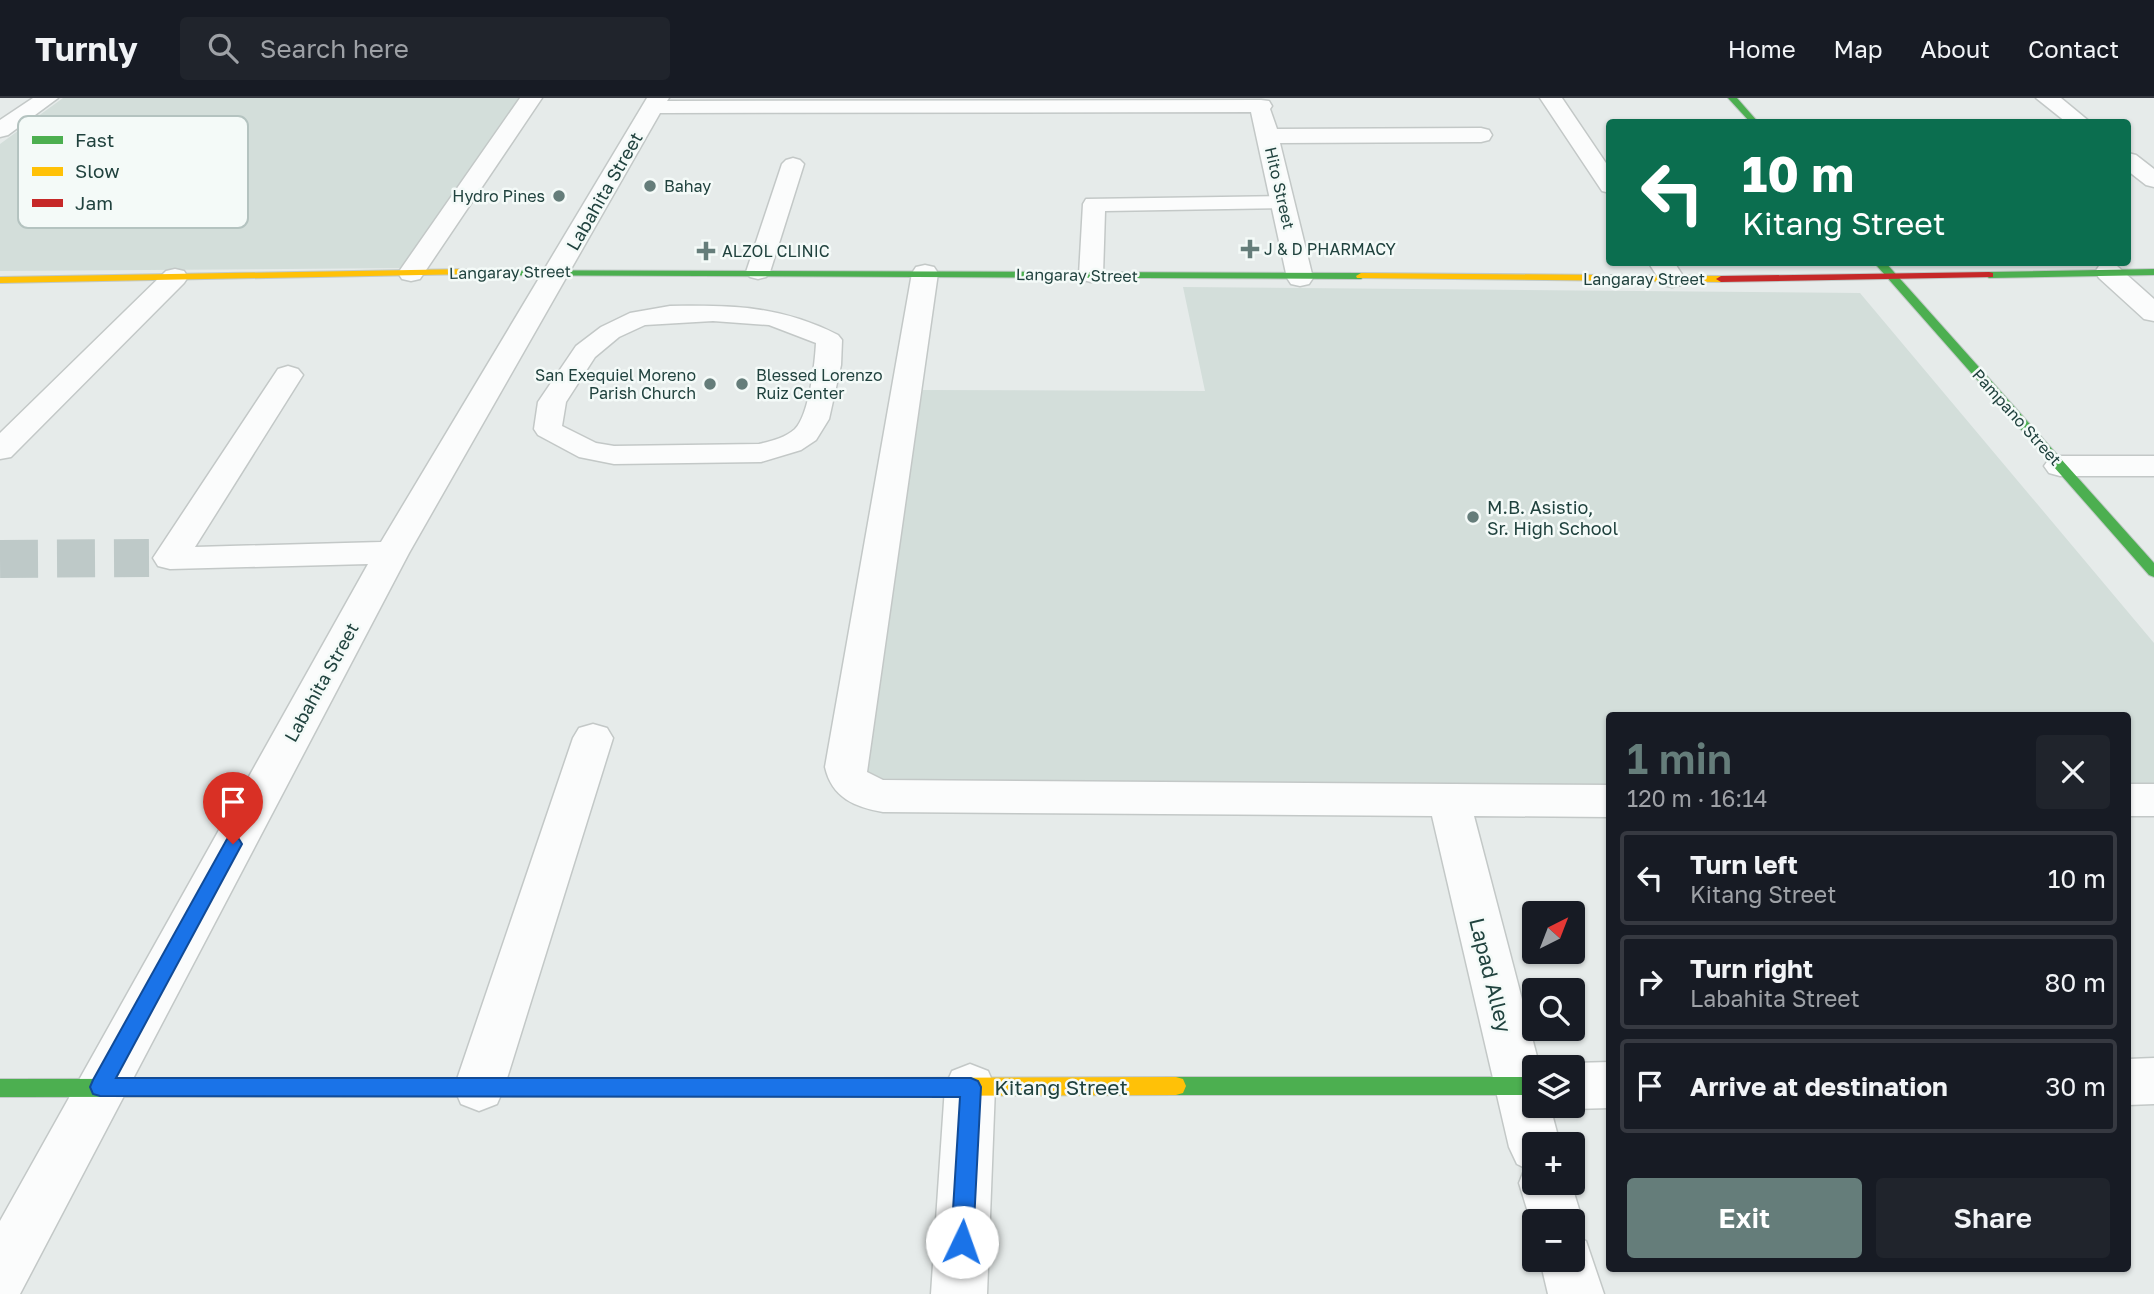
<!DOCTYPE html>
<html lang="en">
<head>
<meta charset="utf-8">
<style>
	body { margin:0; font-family:"Golos Text",sans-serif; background:#20242c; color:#f1f3f6; height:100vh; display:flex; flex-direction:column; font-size:26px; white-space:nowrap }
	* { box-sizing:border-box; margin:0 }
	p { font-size:23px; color:#9ea1a6 }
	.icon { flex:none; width:38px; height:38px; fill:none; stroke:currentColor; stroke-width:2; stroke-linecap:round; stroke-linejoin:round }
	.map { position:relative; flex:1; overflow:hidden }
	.drawer { position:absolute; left:1606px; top:614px; width:525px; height:560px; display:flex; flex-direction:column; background:#171b24; border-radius:7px; box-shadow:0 2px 5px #0004 }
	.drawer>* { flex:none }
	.guide { position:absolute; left:1606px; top:21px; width:525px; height:147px; border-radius:7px; box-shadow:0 2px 5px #0004; background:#0b6e4f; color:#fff; overflow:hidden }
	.needle { width:46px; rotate:42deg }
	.fabs { position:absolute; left:1522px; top:803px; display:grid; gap:14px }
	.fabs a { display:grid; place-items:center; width:63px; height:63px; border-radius:7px; background:#171b24; box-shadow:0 2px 5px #0004; font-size:35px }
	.pin { position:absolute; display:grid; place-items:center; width:60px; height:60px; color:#fff; margin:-72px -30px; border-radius:50% 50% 50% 0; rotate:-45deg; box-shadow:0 0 7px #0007 }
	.pin .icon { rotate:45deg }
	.me { position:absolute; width:77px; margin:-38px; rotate:3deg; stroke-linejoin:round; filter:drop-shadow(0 0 5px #0008) }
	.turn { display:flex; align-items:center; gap:24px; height:147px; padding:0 21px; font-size:32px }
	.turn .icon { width:91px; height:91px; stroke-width:2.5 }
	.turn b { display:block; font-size:49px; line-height:60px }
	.round { display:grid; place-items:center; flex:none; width:74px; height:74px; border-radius:7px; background:#20242c }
	.head { display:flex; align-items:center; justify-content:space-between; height:119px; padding:0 21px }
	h1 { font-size:42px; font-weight:600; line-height:52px; color:#657d7a }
	.primary-button { display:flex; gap:14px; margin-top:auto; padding:14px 21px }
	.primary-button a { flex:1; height:80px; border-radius:7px; background:#657d7a; color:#fff; font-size:28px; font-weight:600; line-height:80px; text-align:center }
	.primary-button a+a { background:#20242c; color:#f1f3f6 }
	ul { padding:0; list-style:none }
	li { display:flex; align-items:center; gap:21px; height:94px; margin:0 14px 10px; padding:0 7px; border:4px solid #363941; border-radius:7px }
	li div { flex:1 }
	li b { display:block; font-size:26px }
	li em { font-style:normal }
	header { display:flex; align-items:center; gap:42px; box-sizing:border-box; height:98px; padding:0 35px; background:#171b24; border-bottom:2px solid #363941 }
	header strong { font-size:33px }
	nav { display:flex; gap:38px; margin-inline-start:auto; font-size:24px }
	.search { width:490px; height:63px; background:#20242c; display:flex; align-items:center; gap:18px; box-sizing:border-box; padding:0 24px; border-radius:7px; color:#9ea1a6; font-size:26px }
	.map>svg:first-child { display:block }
	.built { fill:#d3deda }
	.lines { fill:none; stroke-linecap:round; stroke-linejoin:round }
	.street-tunnel { stroke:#bec9c8; stroke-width:38; stroke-dasharray:38 19; stroke-linecap:butt }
	.lane-casing { stroke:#c3c8c7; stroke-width:3 }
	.street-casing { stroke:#c3c8c7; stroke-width:3 }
	.fast-casing { stroke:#c1c9c7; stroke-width:2 }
	.slow-casing { stroke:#c1c9c7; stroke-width:2 }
	.jam-casing { stroke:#c1c9c7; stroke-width:2 }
	.lane { fill:#fbfcfc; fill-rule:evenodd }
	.street { fill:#fbfcfc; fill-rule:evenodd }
	.fast { fill:#4caf50; fill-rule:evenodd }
	.slow { fill:#ffc107; fill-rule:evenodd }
	.jam { fill:#c62828; fill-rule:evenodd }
	.route { fill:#1a73e8; stroke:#114b97; stroke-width:2 }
	.poi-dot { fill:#657d7a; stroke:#f4faf8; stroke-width:2.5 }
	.labels { text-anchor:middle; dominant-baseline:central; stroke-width:5; stroke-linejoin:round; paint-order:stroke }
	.far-poi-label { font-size:16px; fill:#20423e; stroke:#f4faf8; text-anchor:start }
	.far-street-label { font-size:16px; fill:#20423e; stroke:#f4faf8 }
	.street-label { font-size:18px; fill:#20423e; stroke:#f4faf8 }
	.poi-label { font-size:18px; fill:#20423e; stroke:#f4faf8; text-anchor:start }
	.near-street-label { font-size:21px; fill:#20423e; stroke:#f4faf8 }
	.key { fill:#f4faf8; stroke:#b4c3c0; stroke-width:2 }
	.key-label { font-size:19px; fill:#20423e }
</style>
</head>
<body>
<header>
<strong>Turnly</strong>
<div class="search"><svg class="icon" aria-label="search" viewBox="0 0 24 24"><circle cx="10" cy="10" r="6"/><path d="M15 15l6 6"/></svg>Search here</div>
<nav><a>Home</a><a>Map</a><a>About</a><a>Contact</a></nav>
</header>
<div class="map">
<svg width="2154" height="1196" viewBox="0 0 2154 1196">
	<rect width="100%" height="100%" fill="#e6ebea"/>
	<path class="built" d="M63 0H522L412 170 0 173V46Z
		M1183 189 1860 195 2154 545V693L2128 692V618H1610V691L861 688 916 292 1205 293Z"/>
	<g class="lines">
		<path class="street-tunnel" d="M0 461 149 460"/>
		<defs>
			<path id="lane" d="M793 60 800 62 804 66 770 174 766 179 758 181 750 179 746 174 782 66 786 62Z
				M1283 98 1291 100 1294 105 1291 110 1105 113 1103 177 1099 182 1091 184 1083 182 1079 177 1083 106 1086 101Z
				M670 208C733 207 781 208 838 237L842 242 841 267 829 321 816 342 801 352 761 364 614 366 579 359 538 337 534 331 538 304 576 248 601 229 630 215ZM713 223 769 227 816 245C815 265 809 317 795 331 785 340 771 343 759 346L614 348 596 345 562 328 566 304 595 259 619 239 645 227Z"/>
			<path id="street" d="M33 0H58L8 37 0 39V22Z
				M520 0H542L420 181 411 183 402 181 398 175Z
				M647 0H669L667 3 1261 2 1269 3 1272 8 1270 11 1277 31 1481 30 1489 32 1492 37 1489 42 1481 44 1280 45 1313 180 1309 186 1300 188 1291 186 1287 180 1251 14 660 15 409 455 20 1196H0V1123L368 466 170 471 158 468 153 460 278 271 288 268 298 271 303 277 195 449 381 444Z
				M1540 0H1562L1610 71V95L1602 93Z
				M2036 0H2061L2090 24H2066Z
				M2128 55 2136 57 2154 71V89L2146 87 2128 73Z
				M1648 164H1674L1685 181 1681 187 1672 189 1663 187Z
				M2108 166 2117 168 2154 201V223L2144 221 2099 180 2095 174 2099 168Z
				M925 167 934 169 938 175 867 674 883 682 1610 687V719L1474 718 1540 970H1535V1008H1550L1560 1046H1535V1085H1571L1583 1124 1577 1139 1586 1143 1604 1196H1548L1540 1162H1573V1124H1535V1137L1519 1085 1525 1070 1517 1066 1509 1049 1432 718 883 714C855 709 832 700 825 669L912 175 916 169Z
				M175 171 184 173 188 179 184 185 11 359 0 361V335L166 173Z
				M2060 358H2154V378H2060L2049 375 2044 368 2049 361Z
				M593 626 607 630 613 640 504 990 497 1006 479 1013 461 1006 454 990 573 640 579 630Z
				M2128 686H2154V718H2128Z
				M2154 960V1006L2128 1007V961Z
				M1610 964V1010L1573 1011 1566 1008H1573V970H1562L1573 965Z
				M970 966 988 973 995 989 987 1196H931L945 989 952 973Z"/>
			<path id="fast" d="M1728 0H1737L1758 24H1750Z
				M1877 164H1885L2154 465V479L2149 477 1877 168Z
				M2154 171V177L1989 180 1984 177 1989 174Z
				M464 172 1361 175 1366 178 1361 181 468 177 463 174Z
				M1176 979H1535V997H1176L1169 995 1166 988 1169 981Z
				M877 980 884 982 887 989 884 996 877 998 0 999V981Z"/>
			<path id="slow" d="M468 171 473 174 472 176 0 185V179Z
				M1361 175 1721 178 1726 181 1721 184 1357 180 1356 178Z
				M1176 979 1183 981 1186 988 1183 995 1176 997 877 998 870 996 867 989 870 982 877 980Z"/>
			<path id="jam" d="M1989 174 1993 175V179L1721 184 1716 181 1721 178Z"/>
		</defs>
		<use href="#lane" class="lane-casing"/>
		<use href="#street" class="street-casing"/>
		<use href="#fast" class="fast-casing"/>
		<use href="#slow" class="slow-casing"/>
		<use href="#jam" class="jam-casing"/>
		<use href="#lane" class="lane"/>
		<use href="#street" class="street"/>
		<use href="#fast" class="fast"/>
		<use href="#slow" class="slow"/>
		<use href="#jam" class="jam"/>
	</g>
	<path class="route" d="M233 739 239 741 242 746 116 980H971L978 983 981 989 973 1144 970 1152 962 1155 954 1152 951 1144 960 999 100 998 93 996 90 989 93 982 227 741Z"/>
	<g class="poi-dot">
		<circle cx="650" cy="88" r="7"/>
		<circle cx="559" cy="98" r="7"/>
		<path d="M1246.5 140.5h7v7h7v7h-7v7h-7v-7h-7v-7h7z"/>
		<path d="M702.5 142.5h7v7h7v7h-7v7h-7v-7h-7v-7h7z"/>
		<circle cx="710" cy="286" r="7"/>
		<circle cx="742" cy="286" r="7"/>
		<circle cx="1473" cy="419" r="7"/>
	</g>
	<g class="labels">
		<g class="far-poi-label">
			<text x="664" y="88">Bahay</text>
			<text x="545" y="98" text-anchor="end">Hydro Pines</text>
			<text x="1264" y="151">J &amp; D PHARMACY</text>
			<text x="722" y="153">ALZOL CLINIC</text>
			<text x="696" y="277" text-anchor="end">San Exequiel Moreno<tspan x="696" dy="18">Parish Church</tspan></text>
			<text x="756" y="277">Blessed Lorenzo<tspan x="756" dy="18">Ruiz Center</tspan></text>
		</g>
		<g class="far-street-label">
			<text transform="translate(1280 90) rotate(77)">Hito Street</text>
			<text transform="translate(510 174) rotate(-1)">Langaray Street</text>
			<text transform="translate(1077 177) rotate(1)">Langaray Street</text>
			<text x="1644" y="181">Langaray Street</text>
			<text transform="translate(2017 319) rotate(48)">Pampano Street</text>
		</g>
		<g class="street-label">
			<text transform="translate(604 93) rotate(-60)">Labahita Street</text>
			<text transform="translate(321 584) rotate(-61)">Labahita Street</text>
		</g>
		<g class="poi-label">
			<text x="1487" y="409">M.B. Asistio,<tspan x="1487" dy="21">Sr. High School</tspan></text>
		</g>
		<g class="near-street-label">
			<text transform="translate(1491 877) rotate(76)">Lapad Alley</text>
			<text x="1061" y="989">Kitang Street</text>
		</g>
	</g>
	<rect x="18" y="18" width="230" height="112" rx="10" class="key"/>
	<rect x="32" y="38" width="31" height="8" fill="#4caf50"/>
	<rect x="32" y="69" width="31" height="9" fill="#ffc107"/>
	<rect x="32" y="101" width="31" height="8" fill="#c62828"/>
	<g class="key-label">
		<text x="75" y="49">Fast</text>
		<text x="75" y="80">Slow</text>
		<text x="75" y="112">Jam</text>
	</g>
</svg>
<div class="fabs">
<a><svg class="needle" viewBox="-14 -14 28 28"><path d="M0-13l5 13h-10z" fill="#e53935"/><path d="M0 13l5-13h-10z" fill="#9ea1a6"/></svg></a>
<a><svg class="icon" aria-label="search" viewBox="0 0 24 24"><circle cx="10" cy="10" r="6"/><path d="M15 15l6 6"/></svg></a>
<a><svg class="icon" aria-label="layers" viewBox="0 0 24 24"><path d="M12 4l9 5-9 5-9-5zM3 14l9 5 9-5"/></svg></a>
<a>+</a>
<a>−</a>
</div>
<div class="pin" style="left:233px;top:746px;background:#d93025"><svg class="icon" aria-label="arrive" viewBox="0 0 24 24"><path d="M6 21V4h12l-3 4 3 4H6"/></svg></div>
<svg class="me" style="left:962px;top:1144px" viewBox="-20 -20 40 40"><circle r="19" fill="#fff"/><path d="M0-13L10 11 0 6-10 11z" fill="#1a73e8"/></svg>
<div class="guide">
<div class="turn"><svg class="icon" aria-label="left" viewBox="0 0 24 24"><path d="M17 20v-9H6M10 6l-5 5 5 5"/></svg><div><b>10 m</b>Kitang Street</div></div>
</div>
<section class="drawer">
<div class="head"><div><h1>1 min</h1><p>120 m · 16:14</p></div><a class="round"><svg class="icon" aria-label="close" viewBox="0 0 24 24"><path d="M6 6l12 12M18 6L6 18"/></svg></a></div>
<ul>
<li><svg class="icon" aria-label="left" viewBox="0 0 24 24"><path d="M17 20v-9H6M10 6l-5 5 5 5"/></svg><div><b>Turn left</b><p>Kitang Street</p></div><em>10 m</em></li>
<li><svg class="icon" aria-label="right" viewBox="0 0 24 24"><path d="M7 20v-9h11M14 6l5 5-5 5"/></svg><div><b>Turn right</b><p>Labahita Street</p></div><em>80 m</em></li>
<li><svg class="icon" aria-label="arrive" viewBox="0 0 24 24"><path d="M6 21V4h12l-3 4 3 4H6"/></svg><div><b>Arrive at destination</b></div><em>30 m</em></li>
</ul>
<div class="primary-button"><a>Exit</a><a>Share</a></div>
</section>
</div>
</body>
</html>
